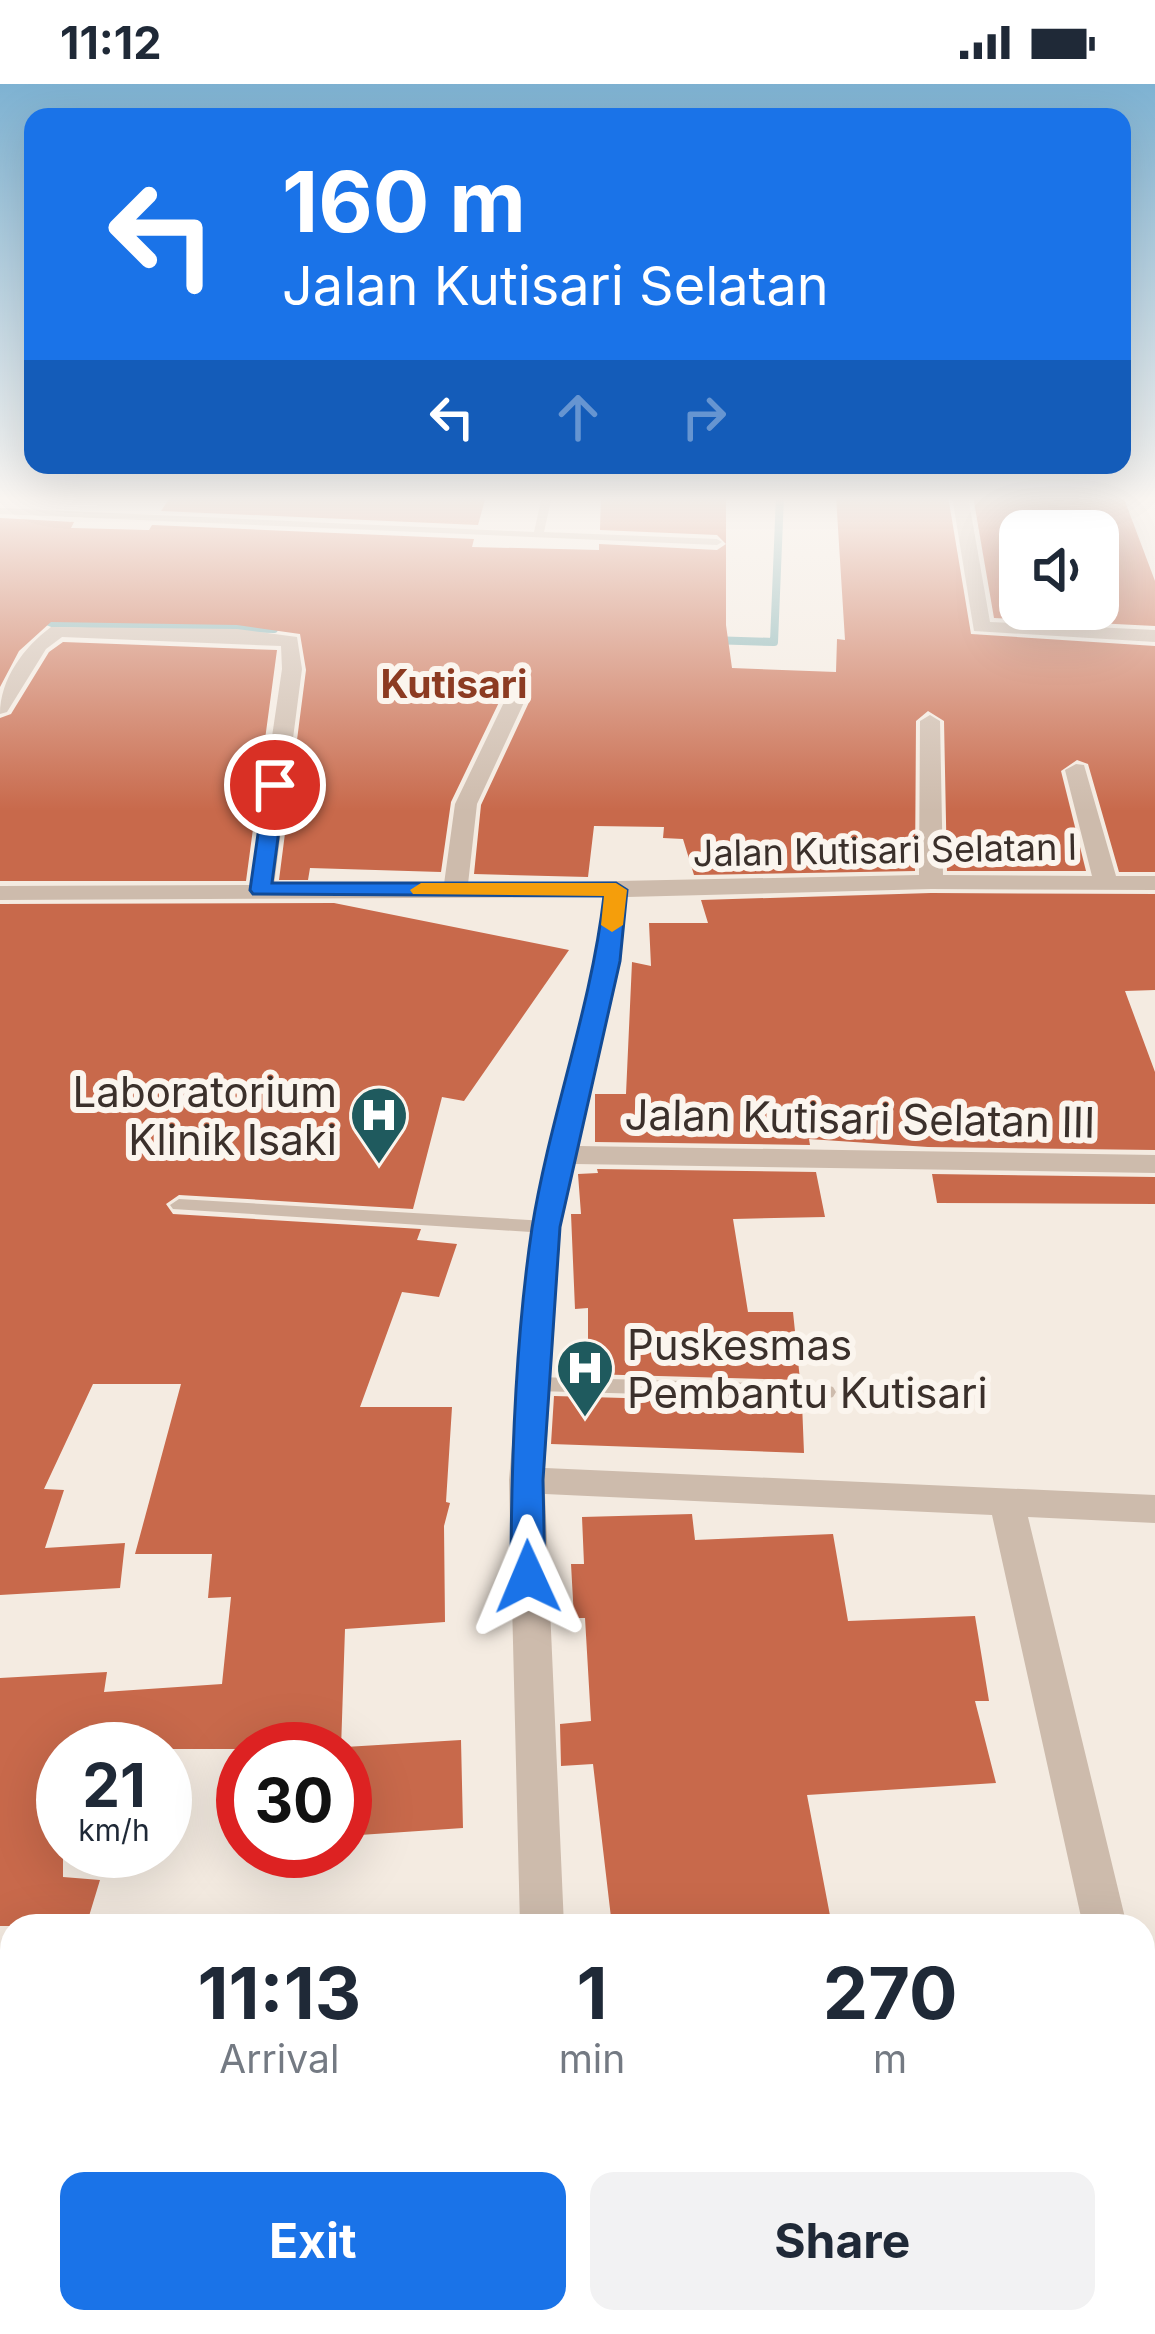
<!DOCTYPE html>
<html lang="en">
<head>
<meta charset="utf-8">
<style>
	body { margin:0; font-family:Inter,sans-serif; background:#f2f2f3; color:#1f2937; height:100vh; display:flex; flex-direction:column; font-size:45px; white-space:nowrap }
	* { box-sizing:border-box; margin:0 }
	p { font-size:39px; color:#747a83 }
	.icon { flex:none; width:66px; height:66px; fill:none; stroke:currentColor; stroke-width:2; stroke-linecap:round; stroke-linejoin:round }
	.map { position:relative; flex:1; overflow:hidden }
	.panel { position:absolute; left:0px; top:1830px; width:1155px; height:420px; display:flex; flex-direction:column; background:#fff; border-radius:36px 36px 0 0; box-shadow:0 12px 48px #0002 }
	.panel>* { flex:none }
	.top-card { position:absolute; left:24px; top:24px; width:1107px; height:366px; border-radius:24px; box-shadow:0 12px 48px #0002; background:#1a73e8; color:#fff; overflow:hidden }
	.controls { position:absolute; left:999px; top:426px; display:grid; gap:24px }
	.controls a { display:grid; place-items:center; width:120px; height:120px; border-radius:24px; background:#fff; box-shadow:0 12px 48px #0002; font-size:60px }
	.speed { position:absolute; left:36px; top:1638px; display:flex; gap:24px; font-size:60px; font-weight:700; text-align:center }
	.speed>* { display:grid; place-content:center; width:156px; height:156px; border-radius:50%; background:#fff; box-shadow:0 12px 48px #0002; line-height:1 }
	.speed small { font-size:30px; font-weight:400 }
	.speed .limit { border:18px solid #d22; background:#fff; color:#111 }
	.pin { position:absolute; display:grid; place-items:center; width:102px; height:102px; color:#fff; margin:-51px; border:6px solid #fff; border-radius:50%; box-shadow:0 3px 12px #0007 }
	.me { position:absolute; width:132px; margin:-66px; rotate:359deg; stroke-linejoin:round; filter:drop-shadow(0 0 9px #0008) }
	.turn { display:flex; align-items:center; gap:42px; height:252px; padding:0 60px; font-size:54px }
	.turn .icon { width:156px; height:156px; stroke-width:2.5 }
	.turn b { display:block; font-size:84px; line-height:102px }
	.lanes { display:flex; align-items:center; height:114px; padding:0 60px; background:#0003; justify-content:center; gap:60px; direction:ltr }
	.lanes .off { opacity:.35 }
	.eta { display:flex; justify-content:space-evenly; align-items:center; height:204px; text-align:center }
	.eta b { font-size:72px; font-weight:700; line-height:84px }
	.cta { display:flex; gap:24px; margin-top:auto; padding:24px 60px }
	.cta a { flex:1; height:138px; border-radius:24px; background:#1a73e8; color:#fff; font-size:48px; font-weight:700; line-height:138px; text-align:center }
	.cta a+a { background:#f2f2f3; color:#1f2937 }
	.status { display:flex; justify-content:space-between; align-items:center; height:84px; padding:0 60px; background:#fff; direction:ltr }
	.status svg { height:33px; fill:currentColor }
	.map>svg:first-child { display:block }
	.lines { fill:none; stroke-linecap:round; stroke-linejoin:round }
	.stream { stroke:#7fb0b2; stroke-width:8 }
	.building { fill:#c8694b; fill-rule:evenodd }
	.lane { fill:#cdbbac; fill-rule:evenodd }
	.street { fill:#cdbbac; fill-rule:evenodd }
	.route { fill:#1a73e8; stroke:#114b97; stroke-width:3 }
	.slow { fill:#f59e0b }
	.labels { text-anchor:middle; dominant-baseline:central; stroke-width:12; stroke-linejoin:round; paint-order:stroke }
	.far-street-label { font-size:36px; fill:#3b302b; stroke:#fbf5ee }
	.far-quarter-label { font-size:39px; font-weight:bold; fill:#8c3b22; stroke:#fbf5ee }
	.poi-label { font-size:42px; fill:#3b302b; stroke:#fbf5ee; text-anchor:end }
	.street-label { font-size:42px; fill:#3b302b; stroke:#fbf5ee }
</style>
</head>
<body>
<div class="status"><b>11:12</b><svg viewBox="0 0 49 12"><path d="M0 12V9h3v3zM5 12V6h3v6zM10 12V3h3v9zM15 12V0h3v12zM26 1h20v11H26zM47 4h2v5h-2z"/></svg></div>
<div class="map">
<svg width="1155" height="2250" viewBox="0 0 1155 2250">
	<rect width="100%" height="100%" fill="#f4ebe1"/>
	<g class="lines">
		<path class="stream" d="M0 520 52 539 274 545
			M710 556 774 558 780 412"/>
	</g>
	<path class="building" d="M171 412H486L478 441 161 427Z
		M601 412H726V541L732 584 836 588 837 555 845 556 836 412H948L971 550 1155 562V788H1119L1088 680 1077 676 1061 687 1086 787H947L944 637 928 627 916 637 915 787 694 791 683 755 663 754 664 743 594 742 588 793 474 790 481 721 531 614 529 608 515 602 503 610 451 718 441 788 310 784 308 796H279L306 586 300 550 237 541 51 538 19 567 0 603V434L74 438 71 444 149 446 152 441 474 455 472 463 599 466V460L717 466 726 460 717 451 600 446Z
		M973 412H1123L1155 497V542L994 534ZM1020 447H1098V525H1020Z
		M63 558 277 566 246 797H0V634L11 630 49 568Z
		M931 809 1155 810V906L1125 907 1155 988V1066L928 1063 809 1055 810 1061 595 1058V1010H626L632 878 651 882 649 839H708L701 816Z
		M334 819 569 866 464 1017 442 1013 413 1125 179 1111 166 1120 173 1130 421 1145 417 1156 457 1160 439 1213 402 1208 360 1323H452L446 1418 450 1419 444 1442 445 1538 345 1545 341 1665H63V1793L100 1796 86 1842H0V1594L107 1588 104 1608 222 1600 231 1513 208 1514 212 1470H135L181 1300H93L44 1405 64 1406 45 1464 125 1459 120 1504 0 1511V820Z
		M597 1085 816 1088 825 1133 733 1135 748 1228H793L800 1296 588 1290V1224L575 1225 571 1130H581L578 1090 598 1089Z
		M932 1090 1155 1093V1120L937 1119Z
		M554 1312 802 1319 804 1369 551 1360Z
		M692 1430 695 1456 833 1450 848 1537 975 1532 989 1617H975L996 1699 807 1711 832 1842H612L593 1680 561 1682 560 1640 591 1637 585 1534H574L571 1480H584L582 1433Z
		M461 1656 463 1744 345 1752V1663Z"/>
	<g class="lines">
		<path class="lane" d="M542 412H552L544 448 717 455 722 458 717 461 0 430V424L534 448Z
			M179 1115 546 1137 555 1143 546 1149 173 1125 170 1121Z
			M536 1293 826 1301 833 1303 836 1308 833 1313 826 1315 536 1307 529 1305 526 1300 529 1295Z"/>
		<path class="street" d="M952 412H968L990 538 1155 546V558L974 547Z
			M51 543 237 545 297 553 302 585 274 801 444 800 455 720 507 612 517 606 527 612 477 720 468 800 919 791 920 637 930 631 940 637 943 791 1092 792 1065 686 1076 680 1084 681 1116 792H1155V806L931 805 627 813 621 877 579 1062 1155 1071V1089L575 1080 561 1143 545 1384 1155 1411V1439L1028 1433 1127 1842H1083L992 1431 545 1410 564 1842H520L509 1396 531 1143 595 877 603 813 0 816V802L250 801 282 585 281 562 62 553 46 565 7 628 0 630C0 595 24 563 51 543Z
			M1143 1992 1155 1997V2095L1143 2090Z
			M490 2238H542L541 2250H489Z"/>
	</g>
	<linearGradient id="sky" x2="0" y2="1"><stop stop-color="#7eb2d2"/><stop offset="0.57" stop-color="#faf6f2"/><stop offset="1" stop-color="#faf6f2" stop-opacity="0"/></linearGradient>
	<rect width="1155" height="727" fill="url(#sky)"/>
	<path class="route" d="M275 695 285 701 272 799H616L627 806 620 877 560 1143 543 1396 545 1493 540 1502 528 1506 516 1502 511 1493C511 1378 515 1258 532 1144 550 1032 591 925 604 812L253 810 250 806 265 701Z"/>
	<path class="slow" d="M421 799H616L627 806 623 841 612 848 601 841 604 812 413 810 410 806Z"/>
	<defs>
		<symbol id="hospital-pin" viewBox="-11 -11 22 30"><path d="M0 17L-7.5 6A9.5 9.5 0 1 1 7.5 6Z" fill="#1f5a5e" stroke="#fbf5ee"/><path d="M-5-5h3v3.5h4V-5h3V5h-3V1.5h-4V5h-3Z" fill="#fff"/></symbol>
	</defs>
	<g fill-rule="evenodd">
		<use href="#hospital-pin" x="346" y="998" width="66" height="90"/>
		<use href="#hospital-pin" x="552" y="1251" width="66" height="90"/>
	</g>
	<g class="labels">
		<g class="far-street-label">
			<text transform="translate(885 766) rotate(-1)">Jalan Kutisari Selatan I</text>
		</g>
		<g class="far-quarter-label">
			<text x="454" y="599">Kutisari</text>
		</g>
		<g class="poi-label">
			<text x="337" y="1007">Laboratorium<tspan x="337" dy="48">Klinik Isaki</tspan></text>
			<text x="627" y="1260" text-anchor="start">Puskesmas<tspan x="627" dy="48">Pembantu Kutisari</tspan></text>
		</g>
		<g class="street-label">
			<text transform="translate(860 1034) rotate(1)">Jalan Kutisari Selatan III</text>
		</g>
	</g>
</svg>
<div class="controls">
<a><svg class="icon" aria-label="sound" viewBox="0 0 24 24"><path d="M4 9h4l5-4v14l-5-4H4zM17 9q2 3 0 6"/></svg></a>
</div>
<div class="speed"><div>21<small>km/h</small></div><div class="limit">30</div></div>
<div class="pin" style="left:275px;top:701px;background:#d93025"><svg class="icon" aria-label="arrive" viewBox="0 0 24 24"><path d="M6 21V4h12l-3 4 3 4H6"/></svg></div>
<svg class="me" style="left:528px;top:1493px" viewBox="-20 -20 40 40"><path d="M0-17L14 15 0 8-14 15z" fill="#1a73e8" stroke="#fff" stroke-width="4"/></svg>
<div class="top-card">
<div class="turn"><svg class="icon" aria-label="left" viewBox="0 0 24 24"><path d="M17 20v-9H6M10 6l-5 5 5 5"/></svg><div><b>160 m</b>Jalan Kutisari Selatan</div></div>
<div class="lanes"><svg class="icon" aria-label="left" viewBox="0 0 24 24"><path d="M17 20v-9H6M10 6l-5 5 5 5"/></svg><svg class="icon off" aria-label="ahead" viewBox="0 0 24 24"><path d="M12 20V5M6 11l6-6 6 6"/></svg><svg class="icon off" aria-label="right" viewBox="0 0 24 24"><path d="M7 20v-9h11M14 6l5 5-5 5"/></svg></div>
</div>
<section class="panel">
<div class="eta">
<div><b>11:13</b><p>Arrival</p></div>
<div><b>1</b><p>min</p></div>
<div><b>270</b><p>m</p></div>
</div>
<div class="cta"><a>Exit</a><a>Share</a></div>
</section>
</div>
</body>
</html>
